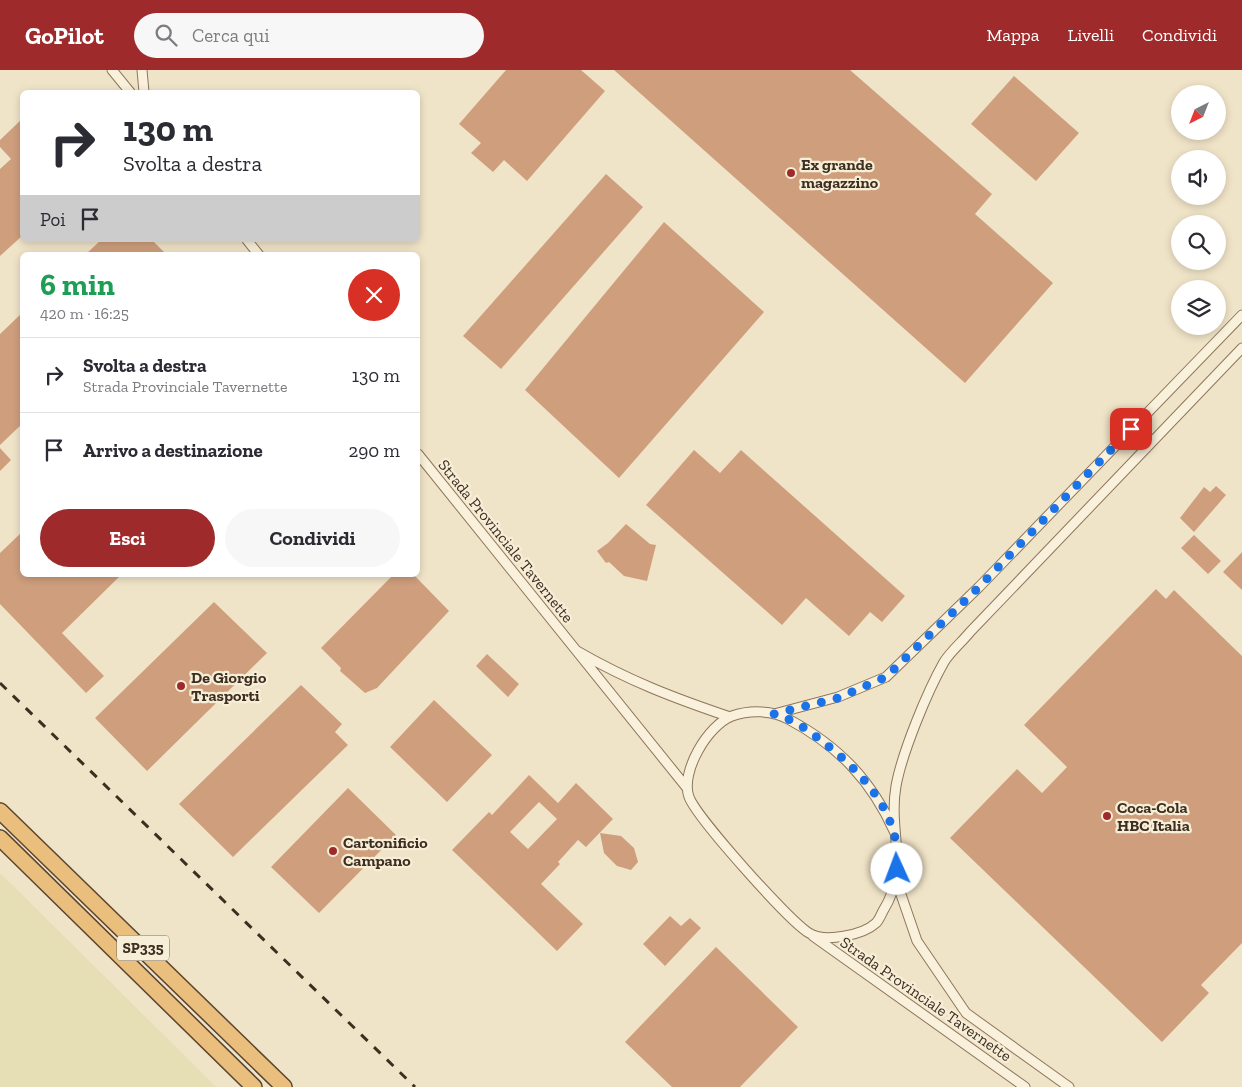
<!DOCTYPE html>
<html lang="it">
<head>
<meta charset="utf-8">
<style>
	body { margin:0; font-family:"Zilla Slab",serif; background:#f7f7f7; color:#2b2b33; height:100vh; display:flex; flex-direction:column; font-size:19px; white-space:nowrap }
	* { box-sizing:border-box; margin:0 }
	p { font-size:16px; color:#7c7c81 }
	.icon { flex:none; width:28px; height:28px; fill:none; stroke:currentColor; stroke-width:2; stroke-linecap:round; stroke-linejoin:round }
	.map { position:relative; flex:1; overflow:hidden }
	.drawer { position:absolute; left:20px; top:182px; width:400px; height:325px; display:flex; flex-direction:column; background:#fff; border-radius:8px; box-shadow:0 2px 8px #0003 }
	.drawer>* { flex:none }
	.top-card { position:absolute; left:20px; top:20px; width:400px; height:152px; border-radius:8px; box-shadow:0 2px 8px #0003; background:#fff; color:#2b2b33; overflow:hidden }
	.needle { width:32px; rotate:222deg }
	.controls { position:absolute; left:1171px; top:15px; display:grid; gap:10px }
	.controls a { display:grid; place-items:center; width:55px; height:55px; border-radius:50%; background:#fff; box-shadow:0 2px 8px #0003; font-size:25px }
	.pin { position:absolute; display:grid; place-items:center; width:42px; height:42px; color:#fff; margin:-21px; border-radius:10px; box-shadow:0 2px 8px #0006 }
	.me { position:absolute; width:55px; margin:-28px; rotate:358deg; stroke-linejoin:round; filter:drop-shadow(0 0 4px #0008) }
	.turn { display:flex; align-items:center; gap:18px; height:105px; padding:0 20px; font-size:22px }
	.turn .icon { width:65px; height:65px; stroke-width:2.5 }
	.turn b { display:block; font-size:35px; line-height:42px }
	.then { display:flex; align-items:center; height:48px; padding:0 20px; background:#0003; gap:10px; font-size:19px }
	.round { display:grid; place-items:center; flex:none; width:52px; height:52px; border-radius:26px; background:#f7f7f7 }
	.headline { display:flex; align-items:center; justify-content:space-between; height:85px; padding:0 20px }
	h1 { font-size:30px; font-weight:700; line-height:38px; color:#1e9e55 }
	.primary-button { display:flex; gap:10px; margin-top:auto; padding:10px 20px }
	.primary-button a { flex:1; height:58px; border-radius:30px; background:#9e2a2b; color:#fff; font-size:20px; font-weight:700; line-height:58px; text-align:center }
	.primary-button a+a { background:#f7f7f7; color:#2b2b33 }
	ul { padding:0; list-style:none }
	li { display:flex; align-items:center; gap:15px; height:75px; padding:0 20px; border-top:1px solid #e1e1e2 }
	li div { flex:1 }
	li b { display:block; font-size:19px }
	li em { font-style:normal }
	header { display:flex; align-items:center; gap:30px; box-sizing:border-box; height:70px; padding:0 25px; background:#9e2a2b; color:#fff }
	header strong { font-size:24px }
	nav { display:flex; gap:28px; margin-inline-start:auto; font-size:18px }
	.search { width:350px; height:45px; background:#f7f7f7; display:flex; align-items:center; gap:12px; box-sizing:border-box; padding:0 18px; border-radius:28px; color:#7c7c81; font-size:19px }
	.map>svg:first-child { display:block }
	.farmland { fill:#e6deb5 }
	.building { fill:#cf9f7d; fill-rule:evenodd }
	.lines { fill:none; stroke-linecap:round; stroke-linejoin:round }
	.minor-casing { stroke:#8d765c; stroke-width:11 }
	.trunk-casing { stroke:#5b4430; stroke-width:18 }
	.minor { stroke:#faf1dc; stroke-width:9 }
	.trunk { stroke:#eabe7c; stroke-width:15 }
	.rail { stroke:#3d2e20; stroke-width:3; stroke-dasharray:9 9; stroke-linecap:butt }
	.route { stroke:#1a73e8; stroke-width:9; stroke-dasharray:0 16.2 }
	.poi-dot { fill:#9e2a2b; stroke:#f7eed8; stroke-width:2 }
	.labels { text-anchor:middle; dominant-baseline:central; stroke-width:4.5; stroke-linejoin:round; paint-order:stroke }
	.shield { fill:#f7eed8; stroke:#756857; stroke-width:1 }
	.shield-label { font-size:15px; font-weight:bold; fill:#3d2e20 }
	.poi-label { font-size:16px; font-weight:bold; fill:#3d2e20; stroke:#f7eed8; text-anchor:start }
	.street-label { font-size:16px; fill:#3d2e20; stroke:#f7eed8 }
</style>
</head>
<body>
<header>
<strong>GoPilot</strong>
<div class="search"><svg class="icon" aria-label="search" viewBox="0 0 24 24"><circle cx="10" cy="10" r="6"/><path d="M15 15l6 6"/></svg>Cerca qui</div>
<nav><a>Mappa</a><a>Livelli</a><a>Condividi</a></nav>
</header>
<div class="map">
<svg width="1242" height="1017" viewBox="0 0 1242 1017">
	<rect width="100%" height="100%" fill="#f0e4c8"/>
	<path class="farmland" d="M0 803 180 981 216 1017H0Z"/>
	<path class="building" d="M506 0H581L605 21 527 111 504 90 493 102 471 83 481 73 459 54Z
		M614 0H850L992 124 975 144 1053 213 965 313Z
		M1014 6 1079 63 1036 111 971 54Z
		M22 49V166L0 186V99L11 89 0 77V70Z
		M606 104 643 137 501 299 463 266Z
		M664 152 764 242 619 408 525 320Z
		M101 170H152L167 185H85Z
		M22 243V354L0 375V264Z
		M0 378 11 390 0 401Z
		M694 380 720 403 741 380 905 526 882 552 870 542 849 566 806 528 782 555 646 435Z
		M1216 416 1226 425 1194 462 1180 448 1204 417 1210 422Z
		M626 454 650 474 656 475 647 511 624 506 609 492 606 493 597 481 608 473Z
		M22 462V505H121L62 563 104 606 86 623 0 534V483Z
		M1194 465 1221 491 1208 504 1181 478Z
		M1242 482V520L1223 502Z
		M393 505H414L449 541 377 618 365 623 340 601 341 598 321 578Z
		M1156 519 1166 529 1174 520 1242 586V873L1201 915 1209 923 1162 972 950 768 1017 699 1042 723 1067 697 1024 655Z
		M214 532 267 583 147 701 95 648Z
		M487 584 519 614 508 627 476 596Z
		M301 615 342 654 335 662 348 675 233 787 179 734Z
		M434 630 492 685 447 732 390 677Z
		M529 705 558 733 576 713 613 749 586 777 578 770 558 792 560 794 541 814 583 854 557 881 452 780 489 742 492 745ZM539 732 557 749 528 779 510 762Z
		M348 718 396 765 319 843 271 797Z
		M600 763 621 766 634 778 638 792 631 800 617 796 604 783Z
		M670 846 681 856 690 848 701 858 665 896 643 874Z
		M716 877 798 957 740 1017H672L625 972Z"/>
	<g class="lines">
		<defs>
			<path id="minor" d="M112 0 130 22
				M142 0 144 22
				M247 170 259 185
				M418 384 687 718
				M577 581C629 611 674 628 730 647
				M774 644 838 627 886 607 979 517 1242 245
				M895 763C872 711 839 676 788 649 772 640 749 640 732 646 708 655 680 702 689 727 697 748 789 851 809 863 825 873 863 865 876 853 879 850 881 845 883 841 910 798 888 762 896 716 902 683 927 622 944 592 951 581 962 572 970 562L1242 278
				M897 813 917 871 966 943 1069 1017
				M813 866 1025 1017"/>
			<path id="trunk" d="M0 741 284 1017
				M0 768 254 1017"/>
		</defs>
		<use href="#minor" class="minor-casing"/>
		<use href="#trunk" class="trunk-casing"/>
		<use href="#minor" class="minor"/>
		<use href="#trunk" class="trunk"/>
		<path class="rail" d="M0 613 415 1017"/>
	</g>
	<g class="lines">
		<path class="route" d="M897 799C902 745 863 703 823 672 808 660 793 649 774 644L838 628 886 607 979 517 1131 359"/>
	</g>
	<g class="poi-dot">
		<circle cx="791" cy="103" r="5"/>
		<circle cx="181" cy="616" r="5"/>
		<circle cx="1107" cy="746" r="5"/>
		<circle cx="333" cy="781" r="5"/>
	</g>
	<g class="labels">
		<rect class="shield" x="117" y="865.5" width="52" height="25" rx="4"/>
		<g class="shield-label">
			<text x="143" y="878">SP335</text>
		</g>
		<g class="poi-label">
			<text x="801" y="94">Ex grande<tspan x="801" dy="18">magazzino</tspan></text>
			<text x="191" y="607">De Giorgio<tspan x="191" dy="18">Trasporti</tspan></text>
			<text x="1117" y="737">Coca-Cola<tspan x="1117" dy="18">HBC Italia</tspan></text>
			<text x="343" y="772">Cartonificio<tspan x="343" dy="18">Campano</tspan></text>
		</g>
		<g class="street-label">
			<text transform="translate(506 471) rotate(51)">Strada Provinciale Tavernette</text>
			<text transform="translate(926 929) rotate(35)">Strada Provinciale Tavernette</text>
		</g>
	</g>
</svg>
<div class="controls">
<a><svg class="needle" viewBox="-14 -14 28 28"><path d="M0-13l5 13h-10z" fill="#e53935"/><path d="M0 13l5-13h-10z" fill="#7c7c81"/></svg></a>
<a><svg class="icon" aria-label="sound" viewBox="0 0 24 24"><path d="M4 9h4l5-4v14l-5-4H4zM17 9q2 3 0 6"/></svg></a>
<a><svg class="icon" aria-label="search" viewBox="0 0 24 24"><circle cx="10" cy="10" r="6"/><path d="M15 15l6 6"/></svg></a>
<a><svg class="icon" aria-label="layers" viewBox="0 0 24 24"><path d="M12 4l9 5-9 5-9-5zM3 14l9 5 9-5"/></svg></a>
</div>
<div class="pin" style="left:1131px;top:359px;background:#d93025"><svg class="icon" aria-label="arrive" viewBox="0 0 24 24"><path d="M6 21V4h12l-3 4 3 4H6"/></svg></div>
<svg class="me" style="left:897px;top:799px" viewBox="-20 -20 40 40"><circle r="19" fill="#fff"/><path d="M0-13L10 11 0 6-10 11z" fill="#1a73e8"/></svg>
<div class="top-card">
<div class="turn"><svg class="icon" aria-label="right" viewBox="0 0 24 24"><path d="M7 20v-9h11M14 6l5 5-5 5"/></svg><div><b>130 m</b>Svolta a destra</div></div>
<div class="then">Poi<svg class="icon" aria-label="arrive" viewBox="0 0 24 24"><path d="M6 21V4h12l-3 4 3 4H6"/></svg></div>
</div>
<section class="drawer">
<div class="headline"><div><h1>6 min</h1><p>420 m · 16:25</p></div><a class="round" style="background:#d93025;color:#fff"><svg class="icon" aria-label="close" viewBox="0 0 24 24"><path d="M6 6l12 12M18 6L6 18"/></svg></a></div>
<ul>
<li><svg class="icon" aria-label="right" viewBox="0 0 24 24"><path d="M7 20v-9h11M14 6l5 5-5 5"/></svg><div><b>Svolta a destra</b><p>Strada Provinciale Tavernette</p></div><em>130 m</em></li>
<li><svg class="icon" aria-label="arrive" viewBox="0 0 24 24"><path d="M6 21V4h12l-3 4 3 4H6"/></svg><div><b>Arrivo a destinazione</b></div><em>290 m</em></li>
</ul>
<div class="primary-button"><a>Esci</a><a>Condividi</a></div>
</section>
</div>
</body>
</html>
